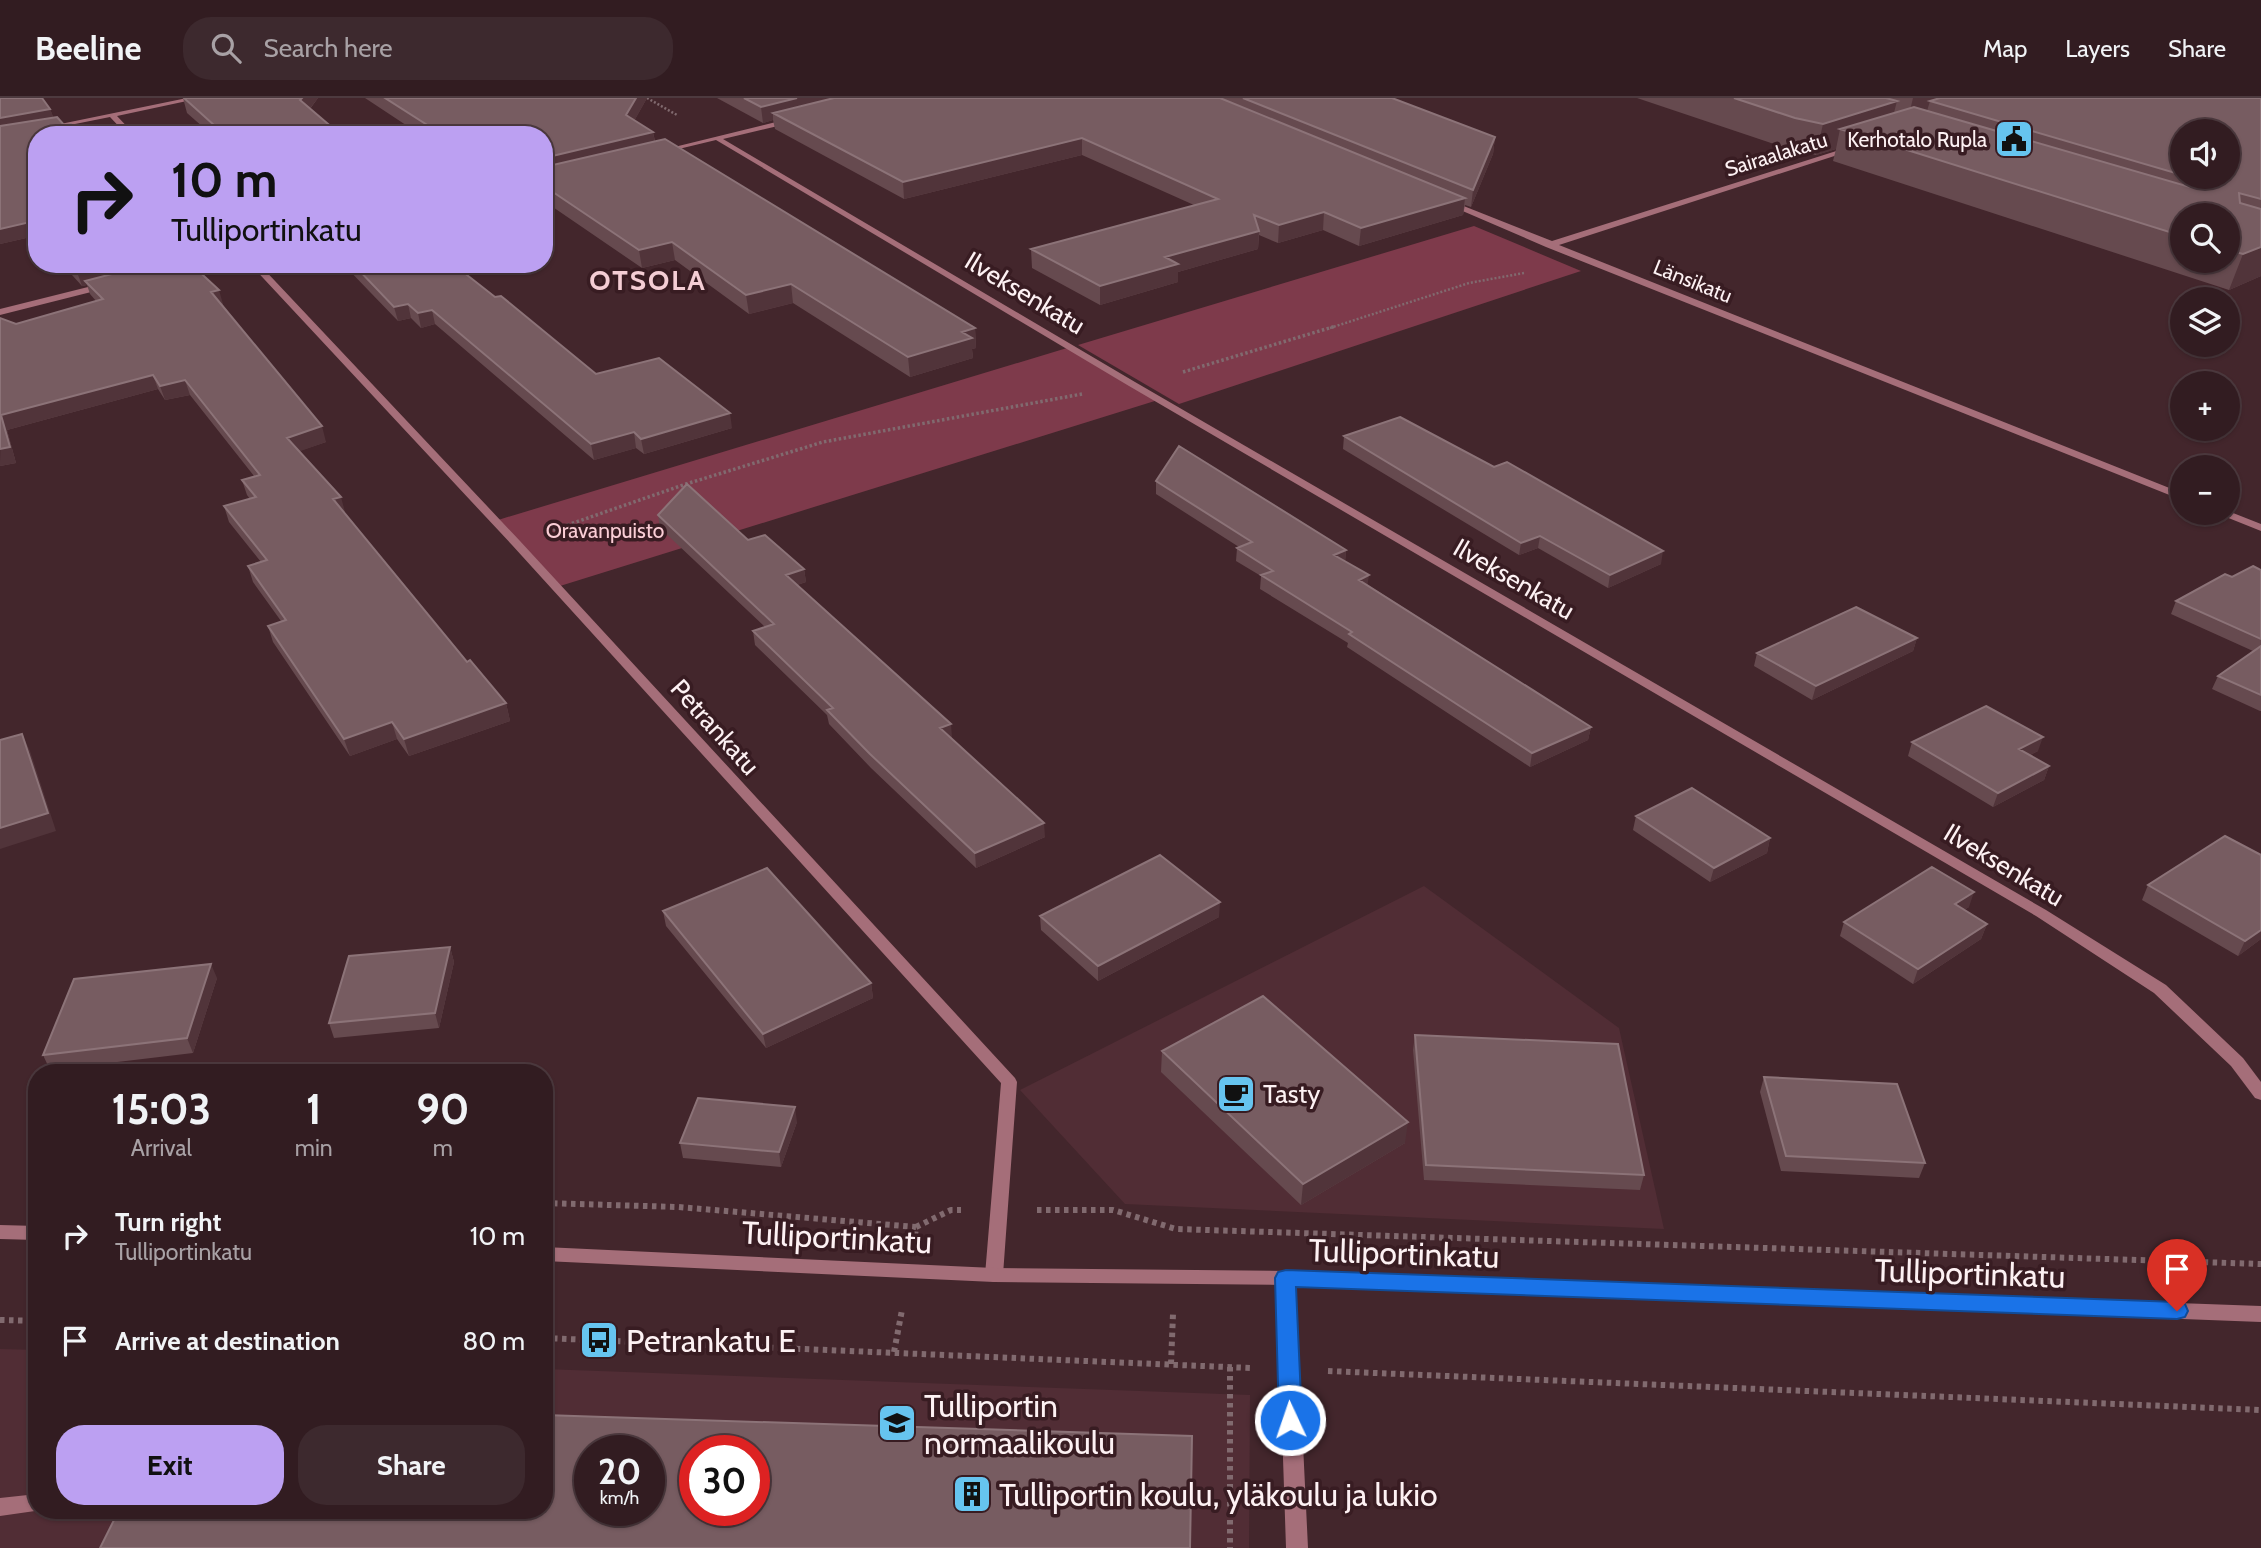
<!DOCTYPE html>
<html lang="en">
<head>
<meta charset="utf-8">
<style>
	body { margin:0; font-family:Cabin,sans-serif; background:#3d292e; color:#f1f3f6; height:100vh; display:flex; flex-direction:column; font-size:26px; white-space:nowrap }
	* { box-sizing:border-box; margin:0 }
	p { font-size:23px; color:#a8a1a5 }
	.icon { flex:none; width:38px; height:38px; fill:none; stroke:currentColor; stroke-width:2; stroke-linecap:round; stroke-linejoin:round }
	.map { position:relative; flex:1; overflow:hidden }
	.side { position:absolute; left:28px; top:966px; width:525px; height:455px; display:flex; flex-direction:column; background:#321c21; border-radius:28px; box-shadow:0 2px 5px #0004,0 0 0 2px #4d3a3f }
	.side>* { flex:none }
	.top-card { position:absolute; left:28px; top:28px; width:525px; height:147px; border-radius:28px; box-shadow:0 2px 5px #0004,0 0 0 2px #4d3a3f; background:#bca0f2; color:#111; overflow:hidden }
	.tools { position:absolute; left:2170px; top:21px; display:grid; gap:14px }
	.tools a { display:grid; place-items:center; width:70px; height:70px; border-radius:50%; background:#321c21; box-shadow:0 2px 5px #0004,0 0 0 2px #4d3a3f; font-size:35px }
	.speed { position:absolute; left:574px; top:1337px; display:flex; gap:14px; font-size:35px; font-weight:700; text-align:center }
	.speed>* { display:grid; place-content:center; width:91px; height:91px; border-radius:50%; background:#321c21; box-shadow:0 2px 5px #0004,0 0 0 2px #4d3a3f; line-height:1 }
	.speed small { font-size:18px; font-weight:400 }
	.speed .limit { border:10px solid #d22; background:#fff; color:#111 }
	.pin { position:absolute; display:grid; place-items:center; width:60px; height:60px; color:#fff; margin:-72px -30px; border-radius:50% 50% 50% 0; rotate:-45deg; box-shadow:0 0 7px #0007 }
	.pin .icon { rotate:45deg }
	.me { position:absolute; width:77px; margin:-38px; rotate:357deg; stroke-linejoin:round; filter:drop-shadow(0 0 5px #0008) }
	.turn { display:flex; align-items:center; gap:24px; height:147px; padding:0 28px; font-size:32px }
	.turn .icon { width:91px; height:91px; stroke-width:2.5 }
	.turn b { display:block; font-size:49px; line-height:60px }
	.eta { display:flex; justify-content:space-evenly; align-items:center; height:119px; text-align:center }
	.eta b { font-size:42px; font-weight:700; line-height:49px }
	.action { display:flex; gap:14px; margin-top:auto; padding:14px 28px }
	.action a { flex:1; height:80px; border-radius:28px; background:#bca0f2; color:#111; font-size:28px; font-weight:700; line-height:80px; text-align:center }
	.action a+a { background:#3d292e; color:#f1f3f6 }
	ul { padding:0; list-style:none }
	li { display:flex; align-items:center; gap:21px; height:105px; padding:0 28px }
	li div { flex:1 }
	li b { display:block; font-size:26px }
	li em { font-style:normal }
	header { display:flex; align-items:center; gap:42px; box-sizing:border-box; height:98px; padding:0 35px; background:#321c21; border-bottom:2px solid #4d3a3f }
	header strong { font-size:33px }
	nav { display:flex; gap:38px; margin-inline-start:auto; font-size:24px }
	.search { width:490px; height:63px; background:#3d292e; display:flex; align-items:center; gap:18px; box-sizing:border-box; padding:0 24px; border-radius:28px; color:#a8a1a5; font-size:26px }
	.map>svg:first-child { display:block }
	.built { fill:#512d35; fill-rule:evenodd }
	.green { fill:#7e3a4b }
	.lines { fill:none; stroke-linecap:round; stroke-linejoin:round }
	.path-far2 { stroke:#816a6f; stroke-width:2.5; stroke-dasharray:2 2; stroke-linecap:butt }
	.path-far1 { stroke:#816a6f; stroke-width:3.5; stroke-dasharray:2.5 2.5; stroke-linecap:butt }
	.path { stroke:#816a6f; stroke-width:6; stroke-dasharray:4.5 4.5; stroke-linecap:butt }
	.service { fill:#a56e79; fill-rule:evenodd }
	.minor { fill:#a56e79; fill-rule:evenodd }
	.tertiary { fill:#a56e79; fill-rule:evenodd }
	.wall { fill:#664a4f; fill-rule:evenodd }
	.shaded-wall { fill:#51343a }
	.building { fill:#775c61; stroke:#8c7378; stroke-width:2; fill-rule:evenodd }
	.route { fill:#1a73e8; stroke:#114b97; stroke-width:2 }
	.labels { text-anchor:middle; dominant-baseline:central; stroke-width:7; stroke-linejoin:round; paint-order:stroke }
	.far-poi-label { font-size:21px; fill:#fdf1f3; stroke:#381c22; text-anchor:end }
	.far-street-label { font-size:21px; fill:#fdf1f3; stroke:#381c22 }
	.far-park-label { font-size:21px; fill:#fbced6; stroke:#381c22 }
	.street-label { font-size:26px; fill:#fdf1f3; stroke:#381c22 }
	.poi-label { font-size:26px; fill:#fdf1f3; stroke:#381c22; text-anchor:start }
	.far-district-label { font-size:28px; font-weight:bold; letter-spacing:2px; fill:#f4cdd4; stroke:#381c22 }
	.near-street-label { font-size:32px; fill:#fdf1f3; stroke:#381c22 }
	.near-poi-label { font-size:32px; fill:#fdf1f3; stroke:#381c22; text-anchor:start }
</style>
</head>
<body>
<header>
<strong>Beeline</strong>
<div class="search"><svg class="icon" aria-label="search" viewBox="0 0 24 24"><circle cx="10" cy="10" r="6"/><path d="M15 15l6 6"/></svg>Search here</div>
<nav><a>Map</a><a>Layers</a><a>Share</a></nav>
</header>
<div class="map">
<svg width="2261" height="1450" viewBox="0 0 2261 1450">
	<rect width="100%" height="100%" fill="#43262c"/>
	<path class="built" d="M1424 788 1619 930 1664 1131 1125 1106 1020 992Z
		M0 1251 37 1252V1412H544V1271L1250 1297 1249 1450H0ZM590 1353H649V1412H590ZM695 1353H754V1412H695Z"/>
	<path class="green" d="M1474 128 1581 173 1179 306 1078 247Z
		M1067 250 1158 302 560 488 498 422Z"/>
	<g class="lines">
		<path class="path-far2" d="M647 0 677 17
			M1330 230 1469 185 1524 175"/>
		<path class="path-far1" d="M1183 274 1336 228
			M553 432 686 386 823 344 1082 296"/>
		<path class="path" d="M544 1105 678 1109 916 1129
			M1037 1112H1113L1176 1131 2261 1166
			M915 1138 916 1129 951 1112H961
			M0 1222 37 1223
			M544 1240 1250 1270
			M894 1254 902 1212
			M1171 1266 1173 1216
			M1230 1269V1450
			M1328 1273 2261 1312"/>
		<path class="service" d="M37 1396V1412H42L0 1418V1400Z"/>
		<path class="minor" d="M187 0H201L117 18 135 37H127L110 19 45 32 41 30Z
			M792 20 795 24 723 41 1135 284 2046 812 2166 887 2243 960 2261 984V1002L2255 1000 2231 968 2154 895 2036 818 1129 288 716 42 662 55 658 53Z
			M1849 49 1856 51 1559 147 2182 395V402L1546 149 1444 105 1451 103 1552 143Z
			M250 166H259L520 443 1015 980 1017 984 1003 1177 1000 1182 994 1184 988 1182 985 1177 1001 985 512 447Z
			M104 185 108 188 107 190 0 217V211Z
			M2228 413 2261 426V433L2216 415Z
			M1286 1173 1293 1175 1295 1180 1308 1450H1286L1277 1180 1279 1175Z"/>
		<path class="tertiary" d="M0 1127 37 1128V1142L0 1141Z
			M544 1149 994 1170 1286 1173 2261 1208V1224L1286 1187 994 1184 544 1163Z"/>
	</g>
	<path class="wall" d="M0 0H42L50 11 53 19H57L64 27 71 26 80 37H37V139L35 138 0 146Z
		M183 0H318L310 11 341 37H212L187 15Z
		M365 0H647L634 23 653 34 655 43 975 230 976 250 972 251 973 260 910 279 793 205 749 216 675 162 642 170 544 103V37H421Z
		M717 0H1392L1495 39 1493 56 1471 109 1465 107 1463 117 1359 148 1323 132 1278 145 1259 137 1258 151 1178 174V184L1100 207 1032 170 1031 151 1194 107 1082 57 904 101 775 31 773 22 763 25Z
		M1637 0H2261V178L2229 192 1833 63 1836 51 1816 57 1789 51ZM2182 33 2228 79H2182ZM2182 117H2228V163H2182Z
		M62 166H191L223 206H222L326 344 299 353 344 415 467 564 506 605 510 623 409 658 397 641 350 658 273 544 268 528 281 523 253 484 248 468 261 464 229 424 224 408 250 401 247 397 242 382 254 378 190 297 165 302 158 291 7 332 16 365 0 368 16 226 96 203 90 196 87 187 82 188Z
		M343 166H453L596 276 732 330 644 356 636 350 594 362 435 226 421 230 411 220 398 223Z
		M1344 338 1661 466 1608 490 1538 450 1519 457 1343 351Z
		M1156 383 1346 452 1345 464 1368 487 1591 629 1588 642 1530 669 1347 549 1348 545 1260 491 1261 478 1236 463 1237 450 1239 449 1156 396Z
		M658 417 748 442 804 471 806 484 797 487 952 640H951L1045 739 976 770 871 670 829 626 827 617 755 547 753 533 765 529 660 430Z
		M2261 472V613H2260L2212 591 2218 578 2253 553 2171 516 2176 503 2232 479Z
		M1917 540 1913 553 1812 602 1754 568 1757 555Z
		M1912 644 2038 653 2030 657 2049 668 2044 682 1993 709 1908 658Z
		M1636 718 1770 740 1767 755 1710 784 1633 732Z
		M2148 787 2261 841 2238 858 2142 802Z
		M1969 809 1964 812 1987 826 1981 841 1913 886 1840 838 1844 824Z
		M663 813 871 885 873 900 766 950 666 828Z
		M1040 818 1219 819 1098 883 1041 832Z
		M450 849 454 864 439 930 334 940 329 925Z
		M217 880 193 955 50 972 43 957Z
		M1415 937 1644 1077 1640 1092 1424 1082 1413 952Z
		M1162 953 1405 1045 1301 1107 1161 974Z
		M1764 979 1925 1065 1919 1080 1781 1073 1760 994Z
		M797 1024 781 1069 683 1060 680 1045Z"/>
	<path class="shaded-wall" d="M302 0H318L304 18 300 2Z
		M636 0H647L628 34 626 17Z
		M797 0H865L773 15V22L763 25 761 9Z
		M1913 0H1998L1930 3 1924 23 1906 29Z
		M1897 3 1889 34 1840 31 1836 51 1816 57 1823 26Z
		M50 11 55 23 0 33V20Z
		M653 34 656 50 544 78V60Z
		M1495 39 1493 56 1471 109 1473 92Z
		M1082 40V57L904 101 903 84Z
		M1465 100 1463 117 1359 148 1361 130Z
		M1324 114 1323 132 1278 145 1279 127Z
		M30 124 35 138 0 146V131Z
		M1259 133 1258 151 1178 174V184L1100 207V188L1165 159Z
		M672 144 675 162 642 170 639 152Z
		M2261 149V178L2229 192 2243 156Z
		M109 166H171L85 183 87 187 82 188 77 174Z
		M791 186 793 205 749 216 746 197Z
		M219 192 223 206 216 208 211 194Z
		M408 206 411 220 398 223 394 209Z
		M432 212 435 226 421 230 418 215Z
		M975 230 976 250 972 251 973 260 910 279 908 259 962 234Z
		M153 277 158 291 7 332 16 365 0 368 1 317Z
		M185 282 190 297 165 302 160 288Z
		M730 315 732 330 644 356 641 341Z
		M322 328 326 344 292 356 287 340Z
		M634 334 636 350 594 362 591 346Z
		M341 399 345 414 338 417 333 401Z
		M1540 438 1538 450 1519 457 1521 445Z
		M1346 452 1345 464 1334 457Z
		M1663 453 1661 466 1608 490 1610 477Z
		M804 471 806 484 788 490 786 477Z
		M1369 477 1367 490 1359 482Z
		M1917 540 1913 553 1812 602 1816 588Z
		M506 605 510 623 409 658 404 641Z
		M392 624 397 641 350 658 344 641Z
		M951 626 952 640 941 644 940 630Z
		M1591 629 1588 642 1530 669 1532 655Z
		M22 636 30 653 56 733 0 751V730Z
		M2043 639 2038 653 2014 665 2019 651Z
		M2049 668 2044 682 1993 709 1998 695Z
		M1044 725 1045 739 976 770 975 755Z
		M1770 740 1767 755 1710 784 1714 770Z
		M1974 794 1969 809 1950 821 1955 806Z
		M1220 804 1219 819 1098 883V868Z
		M1987 826 1981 841 1913 886 1918 871Z
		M2261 832V841L2238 858 2245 843Z
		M450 849 454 864 439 930 435 915Z
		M211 866 217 880 193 955 187 940Z
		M871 885 873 900 766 950 763 936Z
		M795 1009 797 1024 781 1069 779 1054Z
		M1408 1024 1405 1045 1301 1107 1303 1086Z"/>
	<path class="building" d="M0 0H42L50 11 0 20Z
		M184 0H302L300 2 341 37H225Z
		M385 0H636L626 17 653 34 544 60V37H443Z
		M744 0H797L761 9Z
		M834 0H1220L1465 100 1361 130 1324 114 1279 127 1254 117 1259 133 1165 159 1178 166 1100 188 1031 151 1218 101 1082 40 903 84 773 15Z
		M1243 0H1392L1495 39 1473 92Z
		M1734 0H1886L1897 3 1823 26 1795 20Z
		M1940 0H2261V101L2239 95 2240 105 2261 111V149L2243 156 2228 152V117H2182V138L1840 31 1914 9 2193 90 2198 86 2197 81 2188 79H2228V33H2182V77L1930 3Z
		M57 19 64 27 71 26 80 37H37V131L30 124 0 131V28Z
		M665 41 975 230 962 234 972 240 908 259 791 186 746 197 672 144 639 152 544 88V69Z
		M70 166H109L77 174Z
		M150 166H191L219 192 211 194 322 328 287 340 341 399 333 401 467 564 470 562 506 605 404 641 392 624 344 641 268 528 286 522 248 468 267 462 224 408 256 399 242 382 260 377 185 282 160 288 153 277 1 317 10 349 0 351V220L16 226 103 201 85 183Z
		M353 166H453L495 199 501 198 596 276 659 260 730 315 641 341 634 334 591 346 432 212 418 215 408 206 394 209Z
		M1400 319 1494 369 1507 364 1663 453 1610 477 1540 438 1521 445 1344 338Z
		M1179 348 1346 452 1334 457 1369 477 1359 482 1591 629 1532 655 1349 536 1352 534 1261 477 1273 473 1237 450 1252 444 1156 383Z
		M687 386 748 442 765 437 804 471 786 477 951 626 940 630 1044 725 975 755 870 656 827 612 833 610 753 533 774 526 658 417Z
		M2253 468 2261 472V541L2176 503 2225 476 2232 479Z
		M1856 509 1917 540 1816 588 1757 555Z
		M2261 548V597L2218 578Z
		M1986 608 2043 639 2019 651 2049 668 1998 695 1912 644Z
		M22 636 48 715 0 730V642Z
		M1692 690 1770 740 1714 770 1636 718Z
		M2225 738 2261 757V832L2245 843 2148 787Z
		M1160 757 1220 804 1098 868 1040 818Z
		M1932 769 1974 794 1955 806 1987 826 1918 871 1844 824Z
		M767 770 871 885 763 936 663 813Z
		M450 849 435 915 329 925 349 858Z
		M211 866 187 940 43 957 74 881Z
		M1263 898 1408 1024 1303 1086 1162 953Z
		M1415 937 1618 946 1644 1077 1426 1067Z
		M1764 979 1897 986 1925 1065 1786 1058Z
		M698 1000 795 1009 779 1054 680 1045Z
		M544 1317 1192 1338 1190 1450H100L119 1412H544ZM590 1353H649V1412H590ZM695 1353H754V1412H695Z"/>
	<path class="route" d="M1286 1172 2177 1204 2185 1206 2188 1213 2185 1219 2177 1221 1296 1189 1302 1322 1298 1329 1290 1332 1282 1329 1279 1322 1275 1180 1278 1174Z"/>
	<defs>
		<symbol id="civic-square" viewBox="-11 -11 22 22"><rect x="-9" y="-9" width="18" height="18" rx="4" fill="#66c4ef" stroke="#381c22"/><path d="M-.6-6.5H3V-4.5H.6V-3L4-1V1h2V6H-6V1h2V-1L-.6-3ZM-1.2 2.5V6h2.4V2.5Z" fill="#111"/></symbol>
		<symbol id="cafe-square" viewBox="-11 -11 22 22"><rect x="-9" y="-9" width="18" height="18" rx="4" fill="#66c4ef" stroke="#381c22"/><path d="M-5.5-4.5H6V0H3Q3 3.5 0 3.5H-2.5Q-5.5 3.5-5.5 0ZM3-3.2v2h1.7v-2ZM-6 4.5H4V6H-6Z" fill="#111"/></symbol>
		<symbol id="bus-square" viewBox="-11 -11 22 22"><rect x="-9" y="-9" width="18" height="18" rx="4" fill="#66c4ef" stroke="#381c22"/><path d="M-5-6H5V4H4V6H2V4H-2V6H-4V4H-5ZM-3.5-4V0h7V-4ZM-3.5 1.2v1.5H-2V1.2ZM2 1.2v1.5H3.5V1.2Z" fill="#111"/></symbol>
		<symbol id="school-square" viewBox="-11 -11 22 22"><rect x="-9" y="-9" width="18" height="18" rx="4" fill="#66c4ef" stroke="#381c22"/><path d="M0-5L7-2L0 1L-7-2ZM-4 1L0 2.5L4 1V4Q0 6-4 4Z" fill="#111"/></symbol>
		<symbol id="building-square" viewBox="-11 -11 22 22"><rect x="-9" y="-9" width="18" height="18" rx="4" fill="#66c4ef" stroke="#381c22"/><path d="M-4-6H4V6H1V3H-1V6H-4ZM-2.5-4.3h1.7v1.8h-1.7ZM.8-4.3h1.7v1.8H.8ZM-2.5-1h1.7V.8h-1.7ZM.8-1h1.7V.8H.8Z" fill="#111"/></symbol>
	</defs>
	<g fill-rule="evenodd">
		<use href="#civic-square" x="1992" y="19" width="44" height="44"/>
		<use href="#cafe-square" x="1214" y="974" width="44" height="44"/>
		<use href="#bus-square" x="577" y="1220" width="44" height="44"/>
		<use href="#school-square" x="875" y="1303" width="44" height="44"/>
		<use href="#building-square" x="950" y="1374" width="44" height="44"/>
	</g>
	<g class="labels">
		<g class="far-poi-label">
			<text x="1987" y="41">Kerhotalo Rupla</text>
		</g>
		<g class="far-street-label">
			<text transform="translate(1776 56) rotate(-17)">Sairaalakatu</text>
			<text transform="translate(1693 183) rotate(22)">Länsikatu</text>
		</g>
		<g class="far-park-label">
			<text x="605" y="432">Oravanpuisto</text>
		</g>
		<g class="street-label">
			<text transform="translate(1025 195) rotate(31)">Ilveksenkatu</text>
			<text transform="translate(1514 481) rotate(30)">Ilveksenkatu</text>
			<text transform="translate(715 629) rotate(48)">Petrankatu</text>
			<text transform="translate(2004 767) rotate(31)">Ilveksenkatu</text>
		</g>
		<g class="poi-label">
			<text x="1263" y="996">Tasty</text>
		</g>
		<g class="far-district-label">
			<text x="648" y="182">OTSOLA</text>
		</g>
		<g class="near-street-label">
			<text transform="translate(837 1139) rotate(3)">Tulliportinkatu</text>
			<text transform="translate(1404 1155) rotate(2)">Tulliportinkatu</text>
			<text transform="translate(1970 1175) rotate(2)">Tulliportinkatu</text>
		</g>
		<g class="near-poi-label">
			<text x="626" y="1242">Petrankatu E</text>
			<text x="924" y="1307">Tulliportin<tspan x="924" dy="37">normaalikoulu</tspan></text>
			<text x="999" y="1396">Tulliportin koulu, yläkoulu ja lukio</text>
		</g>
	</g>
</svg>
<div class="tools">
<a><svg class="icon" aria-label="sound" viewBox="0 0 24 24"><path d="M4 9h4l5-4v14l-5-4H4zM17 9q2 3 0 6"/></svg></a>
<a><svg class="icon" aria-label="search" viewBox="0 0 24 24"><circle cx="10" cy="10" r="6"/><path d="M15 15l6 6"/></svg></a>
<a><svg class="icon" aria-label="layers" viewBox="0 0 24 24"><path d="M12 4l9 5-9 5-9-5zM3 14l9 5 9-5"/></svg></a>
<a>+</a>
<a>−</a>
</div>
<div class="speed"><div>20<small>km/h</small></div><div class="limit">30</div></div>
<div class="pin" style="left:2177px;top:1213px;background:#d93025"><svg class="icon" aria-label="arrive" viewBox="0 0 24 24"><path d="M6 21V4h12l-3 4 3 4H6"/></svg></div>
<svg class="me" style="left:1290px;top:1322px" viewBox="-20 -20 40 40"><circle r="17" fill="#1a73e8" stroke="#fff" stroke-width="3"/><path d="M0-11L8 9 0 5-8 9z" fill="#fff"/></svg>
<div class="top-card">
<div class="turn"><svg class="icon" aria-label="right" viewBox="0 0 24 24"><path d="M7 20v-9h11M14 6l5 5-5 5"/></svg><div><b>10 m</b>Tulliportinkatu</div></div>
</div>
<section class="side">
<div class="eta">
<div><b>15:03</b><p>Arrival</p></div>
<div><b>1</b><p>min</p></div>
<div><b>90</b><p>m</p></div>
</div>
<ul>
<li><svg class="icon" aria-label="right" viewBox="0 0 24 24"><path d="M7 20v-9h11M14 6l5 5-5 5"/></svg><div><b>Turn right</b><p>Tulliportinkatu</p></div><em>10 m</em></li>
<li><svg class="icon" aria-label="arrive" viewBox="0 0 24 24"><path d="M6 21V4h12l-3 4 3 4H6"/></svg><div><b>Arrive at destination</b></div><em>80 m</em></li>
</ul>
<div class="action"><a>Exit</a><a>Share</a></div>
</section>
</div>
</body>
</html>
